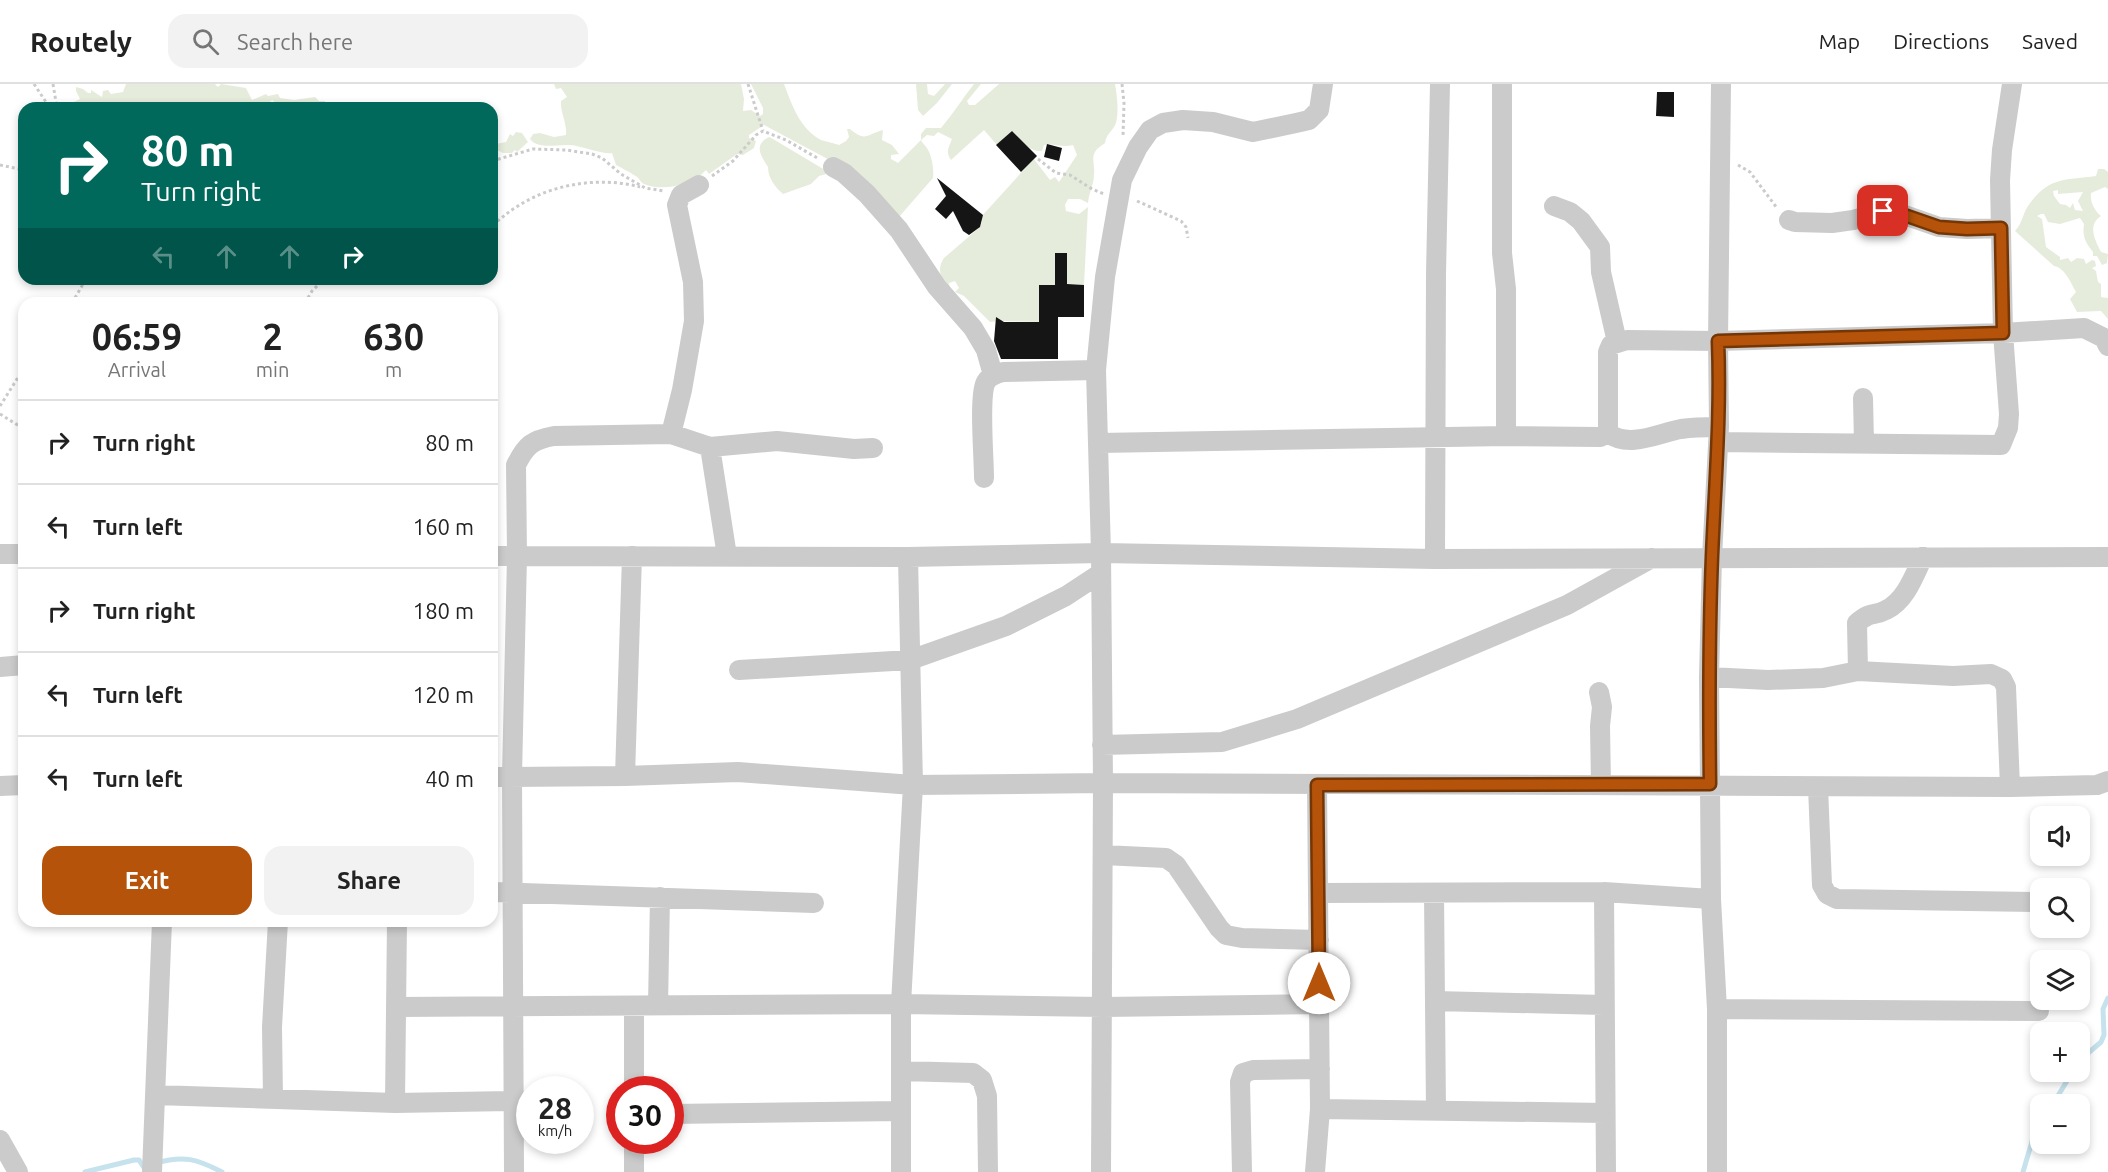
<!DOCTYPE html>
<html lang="en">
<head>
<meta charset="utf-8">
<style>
	body { margin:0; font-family:Ubuntu,sans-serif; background:#f2f2f2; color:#222; height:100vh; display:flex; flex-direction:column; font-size:22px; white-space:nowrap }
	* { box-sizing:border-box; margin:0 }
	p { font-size:20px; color:#767676 }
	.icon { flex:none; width:33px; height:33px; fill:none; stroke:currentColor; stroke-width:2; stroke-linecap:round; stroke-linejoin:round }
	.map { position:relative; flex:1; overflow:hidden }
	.side { position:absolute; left:18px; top:213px; width:480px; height:630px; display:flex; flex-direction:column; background:#fff; border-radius:18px; box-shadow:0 3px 9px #0003 }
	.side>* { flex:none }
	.top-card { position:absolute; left:18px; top:18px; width:480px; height:183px; border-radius:18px; box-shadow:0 3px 9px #0003; background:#00695c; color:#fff; overflow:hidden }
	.buttons { position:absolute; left:2030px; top:722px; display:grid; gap:12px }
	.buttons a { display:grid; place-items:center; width:60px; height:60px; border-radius:12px; background:#fff; box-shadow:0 3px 9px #0003; font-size:30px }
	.speed { position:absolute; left:516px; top:992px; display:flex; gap:12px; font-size:30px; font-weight:700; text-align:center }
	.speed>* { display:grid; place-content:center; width:78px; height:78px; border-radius:50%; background:#fff; box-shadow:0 3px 9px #0003; line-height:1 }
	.speed small { font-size:15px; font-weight:400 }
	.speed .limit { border:9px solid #d22; background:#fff; color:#111 }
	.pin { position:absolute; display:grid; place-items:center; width:51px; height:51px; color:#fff; margin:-26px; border-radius:12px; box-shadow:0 3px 9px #0006 }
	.me { position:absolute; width:66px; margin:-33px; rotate:0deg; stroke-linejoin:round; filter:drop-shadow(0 0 4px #0008) }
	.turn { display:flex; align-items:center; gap:21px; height:126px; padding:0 24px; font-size:27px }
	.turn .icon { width:78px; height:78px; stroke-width:2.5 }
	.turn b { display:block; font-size:42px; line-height:51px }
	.lanes { display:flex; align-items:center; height:57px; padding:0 24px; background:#0003; justify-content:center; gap:30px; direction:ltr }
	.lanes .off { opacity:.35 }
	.eta { display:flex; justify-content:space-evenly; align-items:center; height:102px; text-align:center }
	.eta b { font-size:36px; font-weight:700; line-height:42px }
	.cta { display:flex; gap:12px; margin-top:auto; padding:12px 24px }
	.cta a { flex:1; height:69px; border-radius:18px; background:#b45309; color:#fff; font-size:24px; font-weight:700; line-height:69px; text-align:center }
	.cta a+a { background:#f2f2f2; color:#222 }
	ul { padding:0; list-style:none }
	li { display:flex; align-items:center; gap:18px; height:84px; padding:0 24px; border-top:2px solid #e0e0e0 }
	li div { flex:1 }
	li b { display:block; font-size:22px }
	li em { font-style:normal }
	header { display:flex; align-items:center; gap:36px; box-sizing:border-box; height:84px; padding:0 30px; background:#fff; border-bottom:2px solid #e0e0e0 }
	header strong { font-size:28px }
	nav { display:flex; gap:33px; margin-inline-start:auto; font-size:21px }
	.search { width:420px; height:54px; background:#f2f2f2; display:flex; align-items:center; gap:15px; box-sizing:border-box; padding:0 21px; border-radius:18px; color:#767676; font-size:22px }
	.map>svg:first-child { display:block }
	.green { fill:#e6ecdb; fill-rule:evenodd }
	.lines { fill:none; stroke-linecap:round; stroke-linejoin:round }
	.stream { stroke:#c6e2ed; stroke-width:5 }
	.building { fill:#151515 }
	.path { stroke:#cbcbcb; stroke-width:3; stroke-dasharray:3 3; stroke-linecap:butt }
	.minor { stroke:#cbcbcb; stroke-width:20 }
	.route-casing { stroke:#753606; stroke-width:15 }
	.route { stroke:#b45309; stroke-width:10 }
</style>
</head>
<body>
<header>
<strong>Routely</strong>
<div class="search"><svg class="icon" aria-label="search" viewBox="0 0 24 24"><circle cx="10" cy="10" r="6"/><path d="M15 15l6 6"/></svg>Search here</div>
<nav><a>Map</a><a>Directions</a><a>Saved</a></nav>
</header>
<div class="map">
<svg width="2108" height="1088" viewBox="0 0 2108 1088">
	<rect width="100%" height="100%" fill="#fff"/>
	<path class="green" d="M126 0H215L218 3 221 0 246 4 252 16 266 10 268 12 278 10 280 14 294 16 315 13 319 17H325V20L331 22V24H283L272 16 265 23 258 22 259 24H230V20L199 24H83L76 22 74 18 80 15 76 7V3L83 5 88 9H91V6L102 13 103 7 108 6 111 10 123 8Z
		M554 0H741L744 15 743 27 751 26 760 32 763 30V24L751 0H784C792 21 800 45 821 56 827 58 834 59 839 61L846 57 849 53 847 45H850C866 58 865 51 883 46L882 56 892 61 899 70 891 71V75L898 79 921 56V50L926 44H941C953 30 962 15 974 0H981L967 17 969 21H975L999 0H1115C1117 11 1119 28 1116 39 1113 47 1106 50 1105 59 1101 62 1096 65 1094 70 1092 75 1095 84 1094 90 1094 101 1089 108 1088 119L1080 115H1068L1065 121 1066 127 1079 130 1088 123 1084 201 1067 200V187L1055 201H1039V238L1000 237 990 238 964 212 955 208 959 204 955 197 949 199 950 205C941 195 936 186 944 174L980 143 982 137 981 133 1029 80 1034 75 1050 96 1055 93 1059 98 1077 71 1073 61C1061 64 1054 59 1044 61L1042 67C1029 68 1021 56 1012 47L997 61 984 46 951 76C945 68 949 63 952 55L938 48 934 52 927 51 921 56C922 59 925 61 927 64 932 72 934 85 933 94L899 133 837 80 764 41 749 51V54L756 57 754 64 743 71 737 70 709 90 706 86C693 101 662 108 644 100 640 98 640 95 637 93 635 91 618 82 616 81L612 69C604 71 582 62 570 61 558 60 538 66 530 55L533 50 540 49 554 53 566 51C567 38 560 29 561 17L567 13 561 4 556 5Z
		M916 0H927L928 10 934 12 945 0H952L937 19 923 32 918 26Z
		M516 48 522 49 528 58 517 68 515 66 512 69H503L497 66 496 60 506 58 510 50 513 52Z
		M769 53 773 55 830 89 819 92 811 100 783 110C775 103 768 94 768 83 761 72 753 61 769 53Z
		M2098 85H2104L2108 88V105L2105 103 2091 109C2090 118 2094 126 2101 132 2087 141 2095 156 2101 168L2108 170 2107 179 2102 181 2097 172H2093V168C2086 159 2082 153 2084 140L2080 134 2060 140 2048 138 2044 130H2041L2037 132 2042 135 2046 163 2060 173V176L2068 174 2071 178 2077 174 2084 175 2086 180 2092 176 2095 177 2096 182 2092 184 2096 187 2098 198 2101 200V213L2108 214V235L2101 227 2077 228 2070 215 2076 208C2071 199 2065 184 2054 182L2015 147C2023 138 2022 131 2028 122 2048 93 2064 96 2096 92ZM2058 106V110L2083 108 2078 117 2083 127 2075 126 2073 119 2070 124 2066 121 2060 120 2054 112 2053 107Z"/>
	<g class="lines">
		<path class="stream" d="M2079 977 2101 958 2104 951 2103 925 2108 914
			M2053 1020 2073 987
			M156 1079C184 1071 197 1075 222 1088
			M85 1088 134 1076H139L145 1085
			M2023 1088 2033 1054 2040 1043"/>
	</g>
	<path class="building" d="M1657 8H1674V33L1656 32Z
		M1012 47 1037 72 1021 88 996 61Z
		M1047 60 1062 64 1059 77 1044 73Z
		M937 94 983 131 980 143 969 151 963 147 953 127 946 135 935 125 946 112Z
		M1055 169H1067V200L1084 201V233H1058V275H1001L994 257 996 233 1004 238H1039V201H1055Z"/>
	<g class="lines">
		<path class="path" d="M34 0 46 18 48 24
			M53 0 57 24
			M748 0 763 47
			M1122 0 1124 19 1123 52
			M1038 75 1056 89 1070 91 1092 105 1104 110
			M492 77 533 65 566 66 592 70 602 74 621 90 645 104 664 107
			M0 81 24 86
			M1738 81 1750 88 1777 124
			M712 92 733 77 756 51 763 47 786 56 819 75
			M1137 117 1181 137 1186 143 1188 154
			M492 140C501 136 506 129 515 124 550 100 599 92 640 103
			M72 219 86 195
			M305 219 312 207 324 195
			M0 322 24 284
			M0 330 24 345"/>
		<path class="minor" d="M1502 0V169L1506 205V352
			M833 83 844 89 867 110 899 146 937 203 973 244 986 266 993 291
			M1554 122 1570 128 1581 137 1600 163 1601 188 1617 258
			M1789 136 1795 138 1832 139 1853 136 1890 126 1939 143 1967 145 2001 144
			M1863 314 1864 359
			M1608 349V268L1611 261 1627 256 1718 257 2003 249 2084 244 2104 254 2108 262
			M1608 349C1629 365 1659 349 1681 345 1694 343 1707 343 1719 343
			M671 350 682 306 694 237 693 198 677 121 681 111 699 101
			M1718 358 2001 361 2008 344 2009 330 2003 249 2000 96 2002 66 2012 0
			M1099 359 1506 352 1600 353 1608 349
			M710 363 727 472
			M984 394C984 373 979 317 985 300 988 292 996 290 1003 288L1096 286
			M0 470H24
			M492 472 908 473 1101 469 1435 475 2108 473
			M1435 475 1436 190 1440 0
			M0 583 24 581
			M739 586 910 576 1006 542 1066 512 1101 489
			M1858 587 1857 539C1872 526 1873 533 1886 526 1906 516 1914 492 1923 473
			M1709 593 1768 596 1823 594 1858 587 1953 592 1991 590 2002 595 2006 603 2010 703
			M1599 608 1602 623 1600 642 1601 701
			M1102 661 1222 658 1297 635 1567 521 1652 474
			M625 692 632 472
			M492 693 625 692 738 688 913 701 1103 699 2010 703 2097 701 2108 697
			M0 702 24 701
			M1818 703 1822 801 1827 810 1837 815 2040 818
			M1103 771 1166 774 1176 781 1219 844 1226 851 1242 854 1319 856
			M492 808 814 819
			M1604 808 1606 1088
			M1319 809 1604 808 1711 815
			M1434 809 1436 1027
			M1435 917 1604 921
			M634 922V1005
			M658 922 660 813
			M396 923 901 920 1103 923 1319 920
			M1717 925 2039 927
			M901 987 973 989 982 996 987 1012 988 1088
			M156 1011 395 1019 514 1017
			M273 1015 272 943 278 837
			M395 1019 397 837
			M1320 1025 1605 1029
			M670 1030 901 1027
			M0 1056 18 1088
			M152 1088 162 837
			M514 1088 512 692 517 472 516 381C526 361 532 356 554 352L671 350 710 363 777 357 854 365 873 364
			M634 1088V1056
			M901 1088V920L913 701 908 473
			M1101 1088 1103 699 1101 469 1096 286 1105 193 1122 96 1138 63 1150 46 1163 39 1183 36 1213 38 1253 48 1296 39 1309 36 1319 26 1323 0
			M1242 1088 1240 998 1243 989 1253 986 1320 985
			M1315 1088 1320 1025 1317 701
			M1717 1088V925L1711 815 1709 593 1712 473 1719 343 1718 257 1721 0"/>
	</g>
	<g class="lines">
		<defs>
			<path id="route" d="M1319 899 1317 701 1710 700C1709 624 1709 548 1712 472 1715 400 1721 329 1718 257L2003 249 2001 144 1967 145 1939 143 1890 126 1883 127"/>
		</defs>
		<use href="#route" class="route-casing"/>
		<use href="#route" class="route"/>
	</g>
</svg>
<div class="buttons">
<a><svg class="icon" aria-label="sound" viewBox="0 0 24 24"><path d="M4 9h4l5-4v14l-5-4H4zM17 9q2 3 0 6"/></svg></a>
<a><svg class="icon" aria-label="search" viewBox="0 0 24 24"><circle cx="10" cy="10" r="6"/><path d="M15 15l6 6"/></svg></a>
<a><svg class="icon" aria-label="layers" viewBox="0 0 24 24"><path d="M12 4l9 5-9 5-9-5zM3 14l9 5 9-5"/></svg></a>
<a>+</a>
<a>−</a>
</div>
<div class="speed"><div>28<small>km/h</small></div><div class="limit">30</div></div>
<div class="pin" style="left:1883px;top:127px;background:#d93025"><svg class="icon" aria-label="arrive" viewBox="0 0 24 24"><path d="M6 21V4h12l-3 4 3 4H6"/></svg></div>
<svg class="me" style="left:1319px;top:899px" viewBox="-20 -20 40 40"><circle r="19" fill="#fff"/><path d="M0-13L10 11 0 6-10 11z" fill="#b45309"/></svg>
<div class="top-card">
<div class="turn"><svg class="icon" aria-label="right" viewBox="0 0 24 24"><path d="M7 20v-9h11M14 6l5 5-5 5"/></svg><div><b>80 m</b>Turn right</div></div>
<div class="lanes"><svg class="icon off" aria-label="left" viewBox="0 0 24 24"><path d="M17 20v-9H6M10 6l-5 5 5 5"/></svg><svg class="icon off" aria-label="ahead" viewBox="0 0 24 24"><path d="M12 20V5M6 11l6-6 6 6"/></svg><svg class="icon off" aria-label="ahead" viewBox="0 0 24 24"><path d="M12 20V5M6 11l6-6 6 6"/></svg><svg class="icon" aria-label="right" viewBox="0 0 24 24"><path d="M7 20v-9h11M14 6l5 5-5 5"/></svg></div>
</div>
<section class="side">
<div class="eta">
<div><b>06:59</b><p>Arrival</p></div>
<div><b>2</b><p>min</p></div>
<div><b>630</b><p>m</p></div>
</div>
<ul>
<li><svg class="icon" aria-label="right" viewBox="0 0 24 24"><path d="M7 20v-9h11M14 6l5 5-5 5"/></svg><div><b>Turn right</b></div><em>80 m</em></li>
<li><svg class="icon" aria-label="left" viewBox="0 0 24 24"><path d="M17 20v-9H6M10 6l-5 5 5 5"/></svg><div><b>Turn left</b></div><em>160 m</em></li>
<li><svg class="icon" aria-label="right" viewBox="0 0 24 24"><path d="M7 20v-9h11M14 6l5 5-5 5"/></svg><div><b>Turn right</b></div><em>180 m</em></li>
<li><svg class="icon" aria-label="left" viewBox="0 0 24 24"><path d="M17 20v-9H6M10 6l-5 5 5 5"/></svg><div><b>Turn left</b></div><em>120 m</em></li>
<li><svg class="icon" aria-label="left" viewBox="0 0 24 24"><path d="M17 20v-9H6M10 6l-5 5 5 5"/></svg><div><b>Turn left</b></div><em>40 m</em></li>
</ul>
<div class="cta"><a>Exit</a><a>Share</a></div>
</section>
</div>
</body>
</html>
